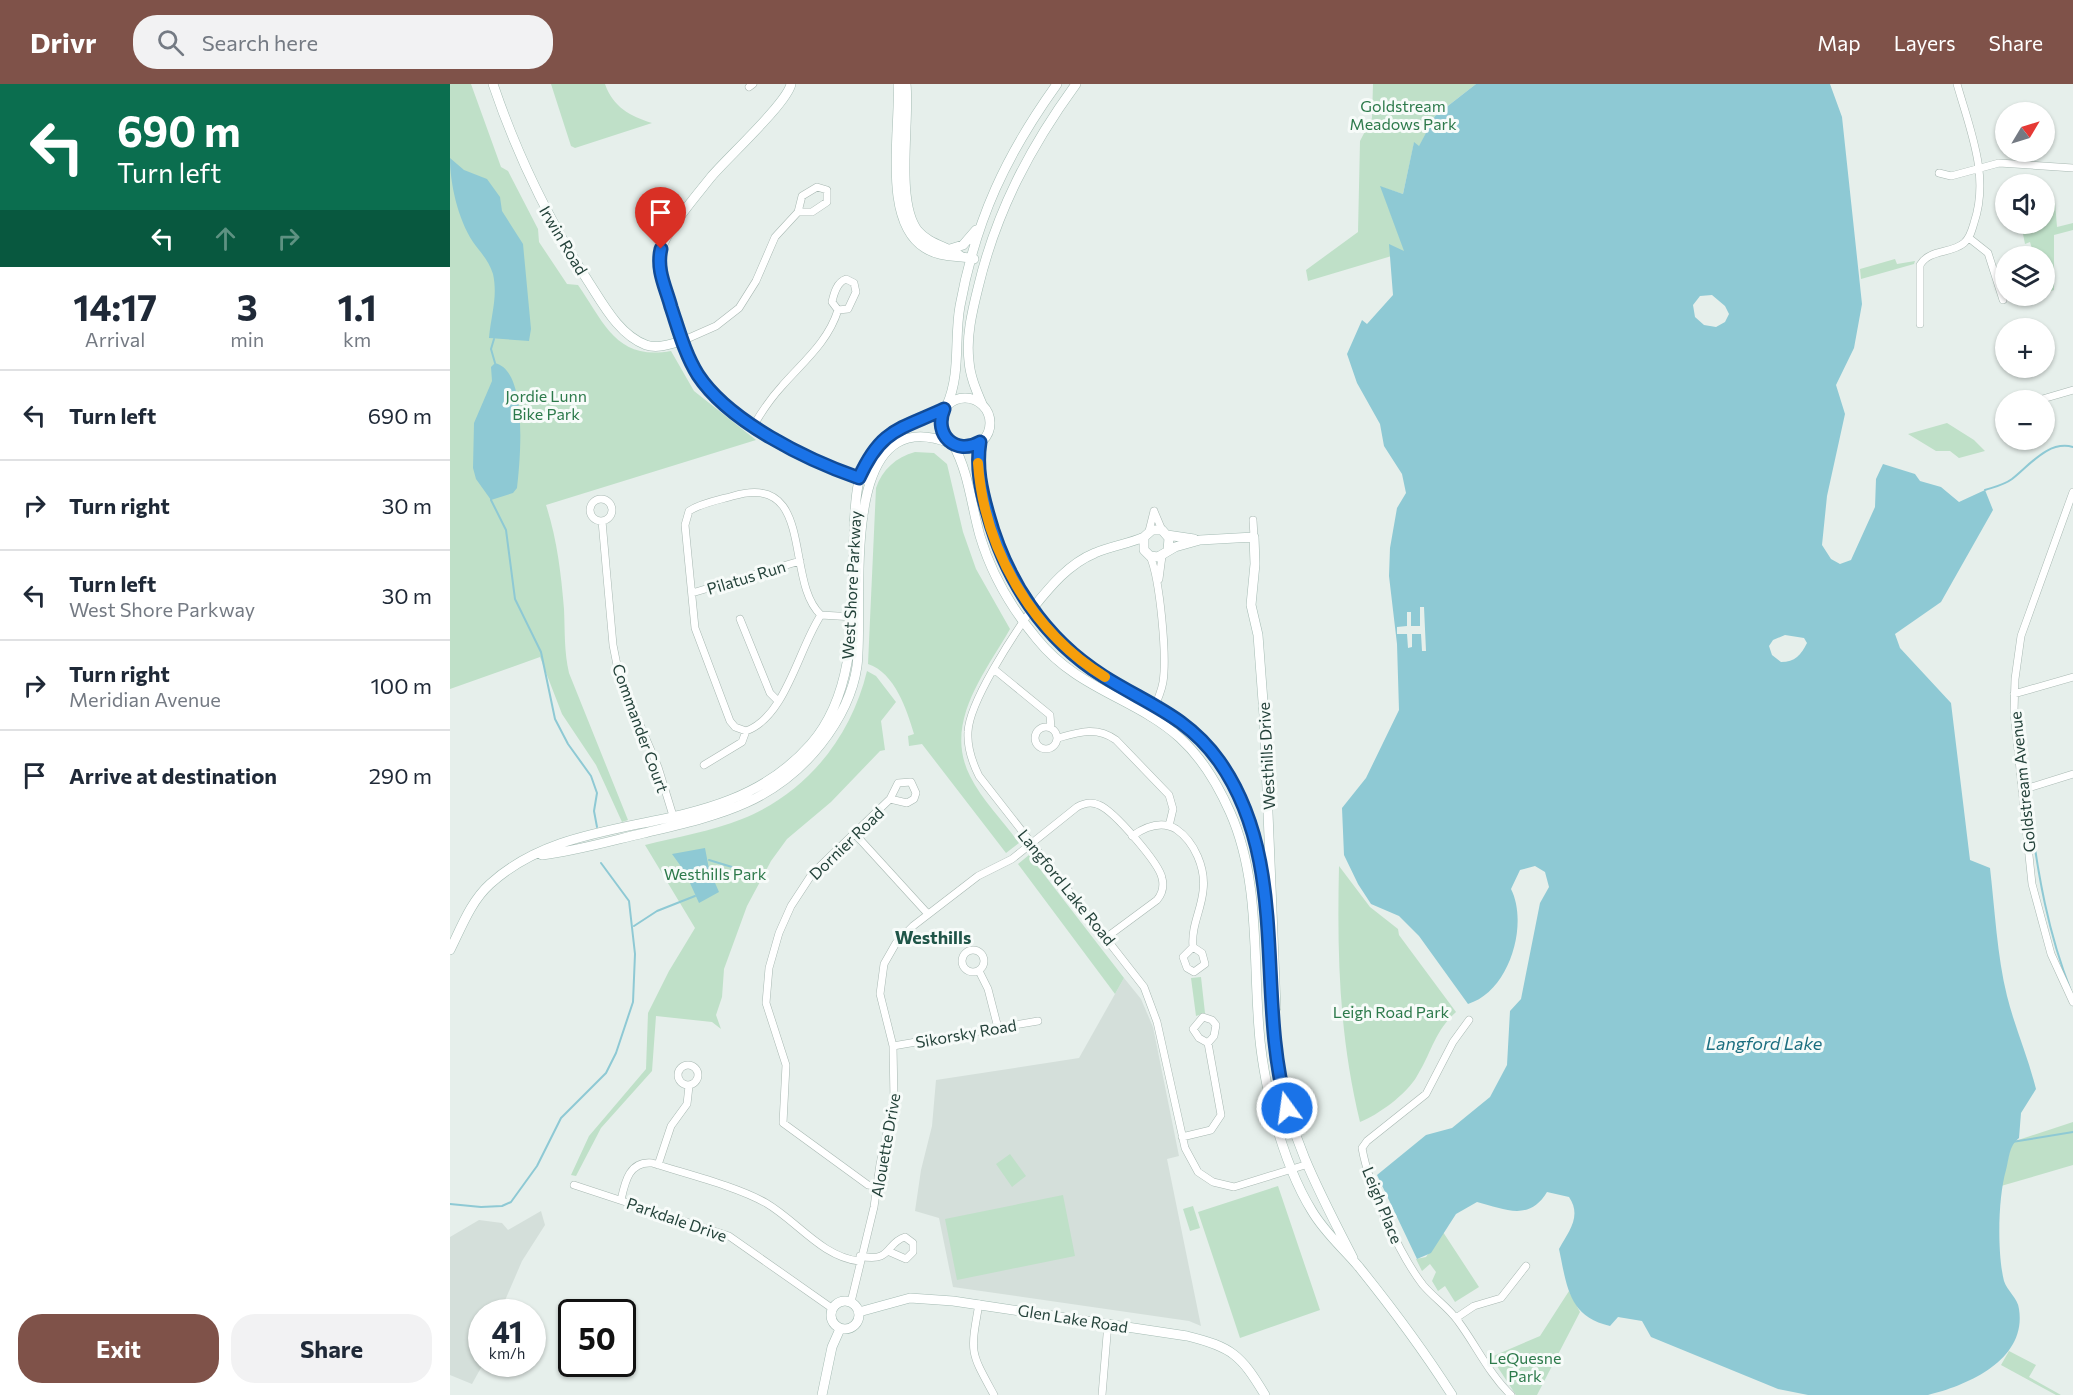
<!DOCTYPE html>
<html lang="en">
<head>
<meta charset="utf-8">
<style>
	body { margin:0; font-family:Commissioner,sans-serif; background:#f2f2f3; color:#1f2937; height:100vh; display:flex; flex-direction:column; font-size:22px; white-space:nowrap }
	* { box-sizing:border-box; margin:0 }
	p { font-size:20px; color:#747a83 }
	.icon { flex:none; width:33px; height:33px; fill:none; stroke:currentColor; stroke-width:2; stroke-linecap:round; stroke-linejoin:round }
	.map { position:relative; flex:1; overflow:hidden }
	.panel { display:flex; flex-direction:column; background:#fff; width:450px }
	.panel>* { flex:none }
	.guide { background:#0b6e4f; color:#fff; overflow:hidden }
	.needle { width:39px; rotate:52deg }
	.tools { position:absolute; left:1545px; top:18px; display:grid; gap:12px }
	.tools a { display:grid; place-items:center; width:60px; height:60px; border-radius:50%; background:#fff; box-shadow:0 2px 4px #0004; font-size:30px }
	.speed { position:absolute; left:18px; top:1215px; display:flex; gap:12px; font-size:30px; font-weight:700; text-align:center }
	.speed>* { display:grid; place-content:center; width:78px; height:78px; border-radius:50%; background:#fff; box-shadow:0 2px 4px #0004; line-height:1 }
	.speed small { font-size:15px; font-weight:400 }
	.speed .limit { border:3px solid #111; border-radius:9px; background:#fff; color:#111 }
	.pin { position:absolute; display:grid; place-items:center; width:51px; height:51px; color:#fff; margin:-62px -26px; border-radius:50% 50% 50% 0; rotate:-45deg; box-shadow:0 0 6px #0007 }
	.pin .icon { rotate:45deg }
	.me { position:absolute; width:66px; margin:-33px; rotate:346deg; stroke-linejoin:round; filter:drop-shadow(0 0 4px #0008) }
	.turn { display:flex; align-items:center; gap:21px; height:126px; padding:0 18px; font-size:27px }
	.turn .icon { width:78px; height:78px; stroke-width:2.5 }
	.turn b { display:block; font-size:42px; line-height:51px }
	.lanes { display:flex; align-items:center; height:57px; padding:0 18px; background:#0003; justify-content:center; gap:30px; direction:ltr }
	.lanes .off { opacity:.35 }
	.eta { display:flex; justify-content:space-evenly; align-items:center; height:102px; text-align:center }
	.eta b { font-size:36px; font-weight:700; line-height:42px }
	.action { display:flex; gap:12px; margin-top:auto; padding:12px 18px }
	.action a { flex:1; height:69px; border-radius:24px; background:#7f5249; color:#fff; font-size:24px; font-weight:700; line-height:69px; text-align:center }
	.action a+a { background:#f2f2f3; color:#1f2937 }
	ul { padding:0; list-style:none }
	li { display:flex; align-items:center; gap:18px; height:90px; padding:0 18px; border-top:2px solid #e0e1e3 }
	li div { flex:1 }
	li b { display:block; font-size:22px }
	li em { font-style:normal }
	header { display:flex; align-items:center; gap:36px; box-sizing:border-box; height:84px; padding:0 30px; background:#7f5249; color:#fff }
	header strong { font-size:28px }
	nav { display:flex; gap:33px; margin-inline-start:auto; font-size:21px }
	.search { width:420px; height:54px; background:#f2f2f3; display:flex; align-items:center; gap:15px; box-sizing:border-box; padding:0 21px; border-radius:24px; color:#747a83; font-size:22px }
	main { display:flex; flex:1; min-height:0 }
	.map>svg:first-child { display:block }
	.built { fill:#d4dfda }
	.green { fill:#bfe0c8 }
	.water { fill:#8ec9d4; fill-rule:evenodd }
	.pier { fill:#e6efeb }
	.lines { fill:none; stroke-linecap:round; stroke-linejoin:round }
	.stream { stroke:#8ec9d4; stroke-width:2 }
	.street-casing { stroke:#a8b8b2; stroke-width:8 }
	.secondary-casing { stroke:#a4bbb3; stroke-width:10 }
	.street { stroke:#fff; stroke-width:7 }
	.secondary { stroke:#fff; stroke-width:9 }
	.route-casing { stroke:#114b97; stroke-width:15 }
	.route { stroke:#1a73e8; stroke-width:10 }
	.slow { stroke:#f59e0b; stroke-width:10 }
	.labels { text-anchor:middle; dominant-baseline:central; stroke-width:6; stroke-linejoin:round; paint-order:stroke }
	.park-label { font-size:16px; fill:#2d7a4b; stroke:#f7fbf9 }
	.street-label { font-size:16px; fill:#24423a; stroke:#f7fbf9 }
	.neighbourhood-label { font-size:18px; font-weight:bold; fill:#1f5548; stroke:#f7fbf9 }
	.water-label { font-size:18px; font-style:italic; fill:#1c6f80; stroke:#f7fbf9 }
</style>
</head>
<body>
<header>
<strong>Drivr</strong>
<div class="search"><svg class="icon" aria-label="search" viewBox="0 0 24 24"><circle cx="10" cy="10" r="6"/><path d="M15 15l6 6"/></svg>Search here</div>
<nav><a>Map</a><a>Layers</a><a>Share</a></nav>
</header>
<main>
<section class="panel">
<div class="guide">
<div class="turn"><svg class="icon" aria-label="left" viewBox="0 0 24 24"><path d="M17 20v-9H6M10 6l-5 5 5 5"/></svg><div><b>690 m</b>Turn left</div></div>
<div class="lanes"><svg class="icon" aria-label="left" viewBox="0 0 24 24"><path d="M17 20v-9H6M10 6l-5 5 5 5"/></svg><svg class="icon off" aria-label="ahead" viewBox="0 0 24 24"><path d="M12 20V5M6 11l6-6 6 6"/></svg><svg class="icon off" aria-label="right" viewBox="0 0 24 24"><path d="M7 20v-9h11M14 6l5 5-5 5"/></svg></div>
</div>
<div class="eta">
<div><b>14:17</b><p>Arrival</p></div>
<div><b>3</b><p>min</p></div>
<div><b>1.1</b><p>km</p></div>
</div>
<ul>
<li><svg class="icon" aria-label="left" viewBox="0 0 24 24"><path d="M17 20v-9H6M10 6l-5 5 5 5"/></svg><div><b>Turn left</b></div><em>690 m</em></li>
<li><svg class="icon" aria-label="right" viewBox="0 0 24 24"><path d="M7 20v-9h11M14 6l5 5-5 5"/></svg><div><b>Turn right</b></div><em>30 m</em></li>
<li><svg class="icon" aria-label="left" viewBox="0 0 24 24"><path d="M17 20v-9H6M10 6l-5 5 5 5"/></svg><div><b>Turn left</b><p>West Shore Parkway</p></div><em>30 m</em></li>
<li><svg class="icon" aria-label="right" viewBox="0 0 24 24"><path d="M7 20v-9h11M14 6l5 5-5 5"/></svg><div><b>Turn right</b><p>Meridian Avenue</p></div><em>100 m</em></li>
<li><svg class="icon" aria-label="arrive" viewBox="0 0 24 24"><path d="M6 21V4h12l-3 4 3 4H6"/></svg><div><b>Arrive at destination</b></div><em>290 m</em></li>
</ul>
<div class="action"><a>Exit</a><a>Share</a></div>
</section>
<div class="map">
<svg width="1623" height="1311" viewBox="0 0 1623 1311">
	<rect width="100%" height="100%" fill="#e6efeb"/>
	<path class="built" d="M674 894 691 915 703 943 729 1072 717 1075 751 1242 739 1237 503 1203 489 1134 465 1127 471 1086 482 1042 486 996 629 974Z
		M91 1127 95 1141 72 1177 50 1228H32L33 1280 22 1300 0 1291V1153L29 1136 52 1139 58 1146Z"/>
	<path class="green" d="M0 0H21L51 83 58 87 88 145 89 158 117 200 128 201C154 238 166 277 221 267L244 307 306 356 96 421C107 455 111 489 114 525 115 547 114 568 119 589L178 736 172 738 146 681 112 630 90 573 0 605Z
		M101 0H155C163 23 180 32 202 39L125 64 121 62Z
		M923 0H1026L985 32 969 63 964 59 953 110 931 103 955 168 858 197 856 186 908 148 910 57 922 34Z
		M1599 117 1605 118 1607 143 1623 139V146L1604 151V206L1595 209 1594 172H1584L1580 158 1575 160 1571 140H1594L1595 127H1598Z
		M1445 175 1447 180 1465 177 1464 180 1411 195 1410 185Z
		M1497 339 1524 356 1535 367 1509 374 1500 367H1486L1458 350Z
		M465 368 484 369 497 380 513 448 526 485 560 545C535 589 493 639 520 692 532 716 553 737 569 759L556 769 472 660 459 662 458 652 464 650C457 626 445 589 418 580L426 404C432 386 446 373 465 368Z
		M417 587 426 592 446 618 431 637 435 666 430 667 381 718 337 755 321 777 297 822 274 885 272 913 266 931 271 945 262 938 206 932 202 987 151 1044 126 1092 121 1091 139 1052 196 985 198 929 219 887 245 844 195 761C227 753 262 747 292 735 357 709 401 653 417 587Z
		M579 771 674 894 665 910 568 780Z
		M889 782 920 823 948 845 949 851 1006 928C984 948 982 968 967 992 957 1010 928 1031 910 1038 889 951 887 871 889 782Z
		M751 893 755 929 746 932 741 894Z
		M1623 1038V1081L1551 1102 1562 1058Z
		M560 1070 576 1092 562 1103 546 1080Z
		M828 1102 870 1226 790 1254 748 1128Z
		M613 1111 625 1172 507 1196 495 1135Z
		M743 1122 750 1144 740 1147 733 1125Z
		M993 1148 1029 1203 1005 1218 995 1202 988 1207 982 1197 986 1188 980 1180 972 1187 966 1175 976 1173Z
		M1119 1207 1130 1228 1087 1311H1066L1041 1273 1090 1252Z
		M1559 1267 1586 1281 1579 1293 1611 1311H1606L1551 1281Z"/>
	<path class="water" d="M1026 0H1380L1392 33 1412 220 1404 264 1386 301 1395 330 1377 412 1372 461 1381 475 1390 480 1401 476 1425 423 1426 395 1433 380 1465 390 1470 397 1491 403 1509 418 1535 406 1543 426 1491 518 1445 550 1450 564 1501 619 1520 776 1540 784C1545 827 1547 871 1557 912 1565 944 1578 973 1586 1005L1571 1029 1569 1054C1559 1061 1559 1075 1556 1086 1548 1113 1547 1169 1554 1197 1557 1207 1568 1214 1569 1225 1577 1276 1518 1301 1478 1311H1358L1328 1305 1201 1253 1192 1237 1168 1233 1160 1242C1118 1232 1117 1202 1109 1165 1119 1147 1132 1132 1119 1113L1097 1108C1079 1138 1055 1125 1027 1118L1006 1130 981 1169 967 1175 927 1091 976 1051 1002 1044 1040 1013 1057 981 1060 927 1071 915 1090 819 1099 803 1095 788 1085 782 1070 786 1061 805C1079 841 1059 908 1018 920L969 852 949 832 921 820 908 800 894 771 892 724 916 694 949 626 947 560 939 492 940 464 947 424 956 409 952 390 934 362 930 340 907 299 897 270 912 236 917 240 943 211 939 160 954 167 930 102 953 110 964 58 969 62 985 32ZM1262 211 1275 222 1279 230 1275 238 1266 243 1254 241 1245 233 1243 221 1250 212ZM1335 551 1354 554 1357 559C1351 571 1345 578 1331 578L1322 571 1319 562 1323 556Z
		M0 74 14 86 37 95 50 113 52 127 73 160 81 245 79 257 39 254C41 231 48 213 43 190 39 177 31 169 23 158 8 135 0 100 0 74Z
		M45 279C79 287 70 378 67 404L63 409 41 416 26 395 23 384 24 339 42 297 41 283Z
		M255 764 259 785 269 808 249 819 235 788 222 770Z"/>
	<path class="pier" d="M970 523H974L976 567H972L971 550H962V563L958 564 957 550H947V543L957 542V528H961V542H970Z"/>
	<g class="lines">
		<path class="stream" d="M44 255 41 265 45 279
			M1535 406C1544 403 1554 401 1562 395 1579 382 1598 356 1623 363
			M41 416 56 446 65 515 91 568 105 635 118 660 141 692 147 709 144 727 147 743
			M1580 729C1588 791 1598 849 1621 907
			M259 776 282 783
			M184 842 207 827 245 812
			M1562 1058 1623 1048
			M0 1120 31 1123 52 1122 61 1118 87 1082 111 1034 156 989 166 969 183 918 185 870 179 817 151 779"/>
		<defs>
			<path id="street" d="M299 3 303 0
				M1489 89 1501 92 1549 79 1623 84
				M367 103 377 106V118L362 128H348L352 112Z
				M1519 154 1538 169 1553 216
				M396 195 404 199 406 208 398 225 388 226 382 218C384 209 387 198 396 195Z
				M1470 240V181C1479 165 1501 170 1514 159 1520 154 1522 146 1524 139 1540 92 1520 46 1507 0
				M232 257 266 242 289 224 306 197 325 153 348 128
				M1589 316 1623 306
				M1553 330 1556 329
				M304 341C312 327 321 314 332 302 353 278 378 258 388 226
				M1623 408 1571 552 1565 595 1564 628 1582 800 1601 870 1623 918
				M140 426a11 11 0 1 1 22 0a11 11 0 1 1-22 0Z
				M704 427 712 446
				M803 436 804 453
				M152 437 163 561 169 591 208 683 224 735
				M699 447 704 427
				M700 472C710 495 717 572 713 598 711 610 705 622 700 633
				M709 495 712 472
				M242 509 350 477
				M582 525C564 550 519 618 518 648 517 664 522 678 529 692L694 903 707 938 735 1064 748 1088 763 1098 784 1103 855 1081
				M371 531C349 563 336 633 296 647L285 643 280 637 245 544 235 441 239 427C251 419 269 416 283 412 366 387 334 498 371 531L404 533
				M290 535 320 609 328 617
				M545 586 600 631 601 644
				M1564 610 1623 593
				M585 654a11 11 0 1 1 22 0a11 11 0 1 1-22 0Z
				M608 654C629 648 647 642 666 656L719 711 723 725 719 742
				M254 681 292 658 296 647
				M1572 706 1623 690
				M405 750 478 830
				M682 752C695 743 711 736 726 745 745 758 756 785 753 807 751 827 741 842 743 863
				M743 863 752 869 755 880 744 888 737 884 733 873Z
				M512 877a11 11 0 1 1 22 0a11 11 0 1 1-22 0Z
				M529 887 538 905 548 944
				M753 933 762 936 766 941 764 952 758 959 749 954 743 945Z
				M1019 936 1003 958 976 1010 917 1057 912 1064C919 1103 949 1170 973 1201 984 1214 998 1223 1008 1237 1026 1261 1039 1290 1061 1311
				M443 962 588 937
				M228 991a10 10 0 1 1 20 0a10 10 0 1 1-20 0Z
				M732 1053 761 1046 771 1031 758 959
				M208 1081 221 1042 237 1020 239 1002
				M124 1101 279 1152 383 1225
				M426 1102 418 1101 333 1039 336 981 316 919 319 884 329 849 341 822 362 790 440 715 448 699 461 698 466 709 464 715 457 719 440 715
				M171 1116C175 1098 179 1077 202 1079 236 1090 286 1102 316 1119 347 1137 372 1173 409 1177
				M410 1172C443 1179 435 1159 455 1153L463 1159V1168L456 1175 440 1168
				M401 1218 424 1123 430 1080 444 1016 443 962 430 910 434 880 446 859 463 842 528 792 562 775 627 723C634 719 641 717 649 721 664 727 709 779 712 794 714 802 712 810 707 816L657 853
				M529 1220C520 1270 520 1267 544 1311
				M1006 1234 1024 1222 1051 1214 1076 1182
				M652 1311 658 1239"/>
			<path id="secondary" d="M43 0C67 71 98 135 138 197 153 220 169 251 196 261 208 265 220 260 232 257
				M341 0C337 19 278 73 261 93 246 112 217 145 210 168 205 185 216 205 221 221 227 241 231 262 242 281 276 340 353 373 414 396
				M448 0C451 44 431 137 475 164 491 174 506 171 524 175
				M456 0C460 38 445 118 468 147 480 161 498 162 512 173
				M500 165 513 161 526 146
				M490 339a25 25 0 1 1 50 0a25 25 0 1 1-50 0Z
				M532 320C526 306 520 292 519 277 516 253 522 228 528 204 546 128 580 63 626 0
				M497 321C511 289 504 255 510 222 526 135 556 71 607 0
				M530 359C526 383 531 405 538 429 556 495 593 553 652 591 697 621 736 630 769 677 831 766 809 875 826 976 839 1052 868 1106 903 1174
				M503 360C519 389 521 420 530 452 541 489 562 525 587 555 628 606 686 614 730 654 752 674 768 701 780 728 810 795 803 873 809 945 811 975 817 1004 824 1033 833 1066 844 1098 862 1127 875 1149 893 1164 909 1183 942 1224 974 1267 1002 1311
				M717 451 744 455
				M718 466 719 454 712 446H702L694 453V466L700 472 708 473 725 463 750 456 804 453 805 480 801 521 808 551 814 631 826 924
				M582 525C599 504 618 480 645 469 661 462 678 460 694 453
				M92 771C126 767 160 757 194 749 265 732 323 721 371 660 388 638 403 610 407 582 415 521 384 314 500 359
				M0 866C11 844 21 817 40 800 130 718 272 762 361 660 410 603 401 521 404 451 405 417 405 380 433 355 449 340 474 334 494 325
				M381 1231a14 14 0 1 1 28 0a14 14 0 1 1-28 0Z
				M409 1228 460 1214 503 1217 737 1252C782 1263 791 1271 815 1311
				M372 1311 382 1263 390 1245"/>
		</defs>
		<use href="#street" class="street-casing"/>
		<use href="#secondary" class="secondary-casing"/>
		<use href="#street" class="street"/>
		<use href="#secondary" class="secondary"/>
	</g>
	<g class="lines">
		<defs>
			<path id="route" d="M211 165C206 186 216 204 221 223 229 247 235 270 248 291 279 338 357 376 409 394 431 345 449 346 494 325 483 351 506 372 530 358 526 383 531 406 538 430 556 496 594 555 653 592 697 620 737 632 769 677 841 779 805 911 837 1024"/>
		</defs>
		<use href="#route" class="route-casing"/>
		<use href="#route" class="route"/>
		<path class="slow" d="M528 379C534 465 582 548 655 593"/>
	</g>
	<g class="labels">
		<g class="park-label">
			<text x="953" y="21">Goldstream<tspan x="953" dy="18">Meadows Park</tspan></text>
			<text x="96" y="311">Jordie Lunn<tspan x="96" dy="18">Bike Park</tspan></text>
			<text x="265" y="789">Westhills Park</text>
			<text x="941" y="927">Leigh Road Park</text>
			<text x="1075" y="1273">LeQuesne<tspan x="1075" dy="18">Park</tspan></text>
		</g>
		<g class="street-label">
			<text transform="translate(114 156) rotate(59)">Irwin Road</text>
			<text transform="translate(296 493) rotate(-17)">Pilatus Run</text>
			<text transform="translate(401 501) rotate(-87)">West Shore Parkway</text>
			<text transform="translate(191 644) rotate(70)">Commander Court</text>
			<text transform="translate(816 672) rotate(-93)">Westhills Drive</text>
			<text transform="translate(1572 698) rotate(-96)">Goldstream Avenue</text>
			<text transform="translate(396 759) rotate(-44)">Dornier Road</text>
			<text transform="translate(617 803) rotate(51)">Langford Lake Road</text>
			<text transform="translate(516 949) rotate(-10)">Sikorsky Road</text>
			<text transform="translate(435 1061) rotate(-80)">Alouette Drive</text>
			<text transform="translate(933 1121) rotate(68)">Leigh Place</text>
			<text transform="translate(227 1135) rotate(19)">Parkdale Drive</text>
			<text transform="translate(623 1234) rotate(9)">Glen Lake Road</text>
		</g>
		<g class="neighbourhood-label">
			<text x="483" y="853">Westhills</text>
		</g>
		<g class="water-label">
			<text x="1314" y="959">Langford Lake</text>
		</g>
	</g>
</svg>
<div class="tools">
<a><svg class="needle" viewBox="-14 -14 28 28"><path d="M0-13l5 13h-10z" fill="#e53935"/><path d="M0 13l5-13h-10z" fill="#747a83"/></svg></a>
<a><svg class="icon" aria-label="sound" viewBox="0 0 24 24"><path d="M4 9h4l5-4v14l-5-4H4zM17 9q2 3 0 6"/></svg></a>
<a><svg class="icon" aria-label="layers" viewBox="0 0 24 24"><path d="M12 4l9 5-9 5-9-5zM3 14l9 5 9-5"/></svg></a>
<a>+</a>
<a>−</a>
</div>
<div class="speed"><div>41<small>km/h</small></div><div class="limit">50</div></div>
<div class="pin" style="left:211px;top:165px;background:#d93025"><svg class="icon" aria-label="arrive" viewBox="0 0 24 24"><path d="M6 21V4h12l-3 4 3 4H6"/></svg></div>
<svg class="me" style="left:837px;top:1024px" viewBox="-20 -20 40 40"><circle r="17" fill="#1a73e8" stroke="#fff" stroke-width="3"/><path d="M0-11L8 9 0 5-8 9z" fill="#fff"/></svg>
</div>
</main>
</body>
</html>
